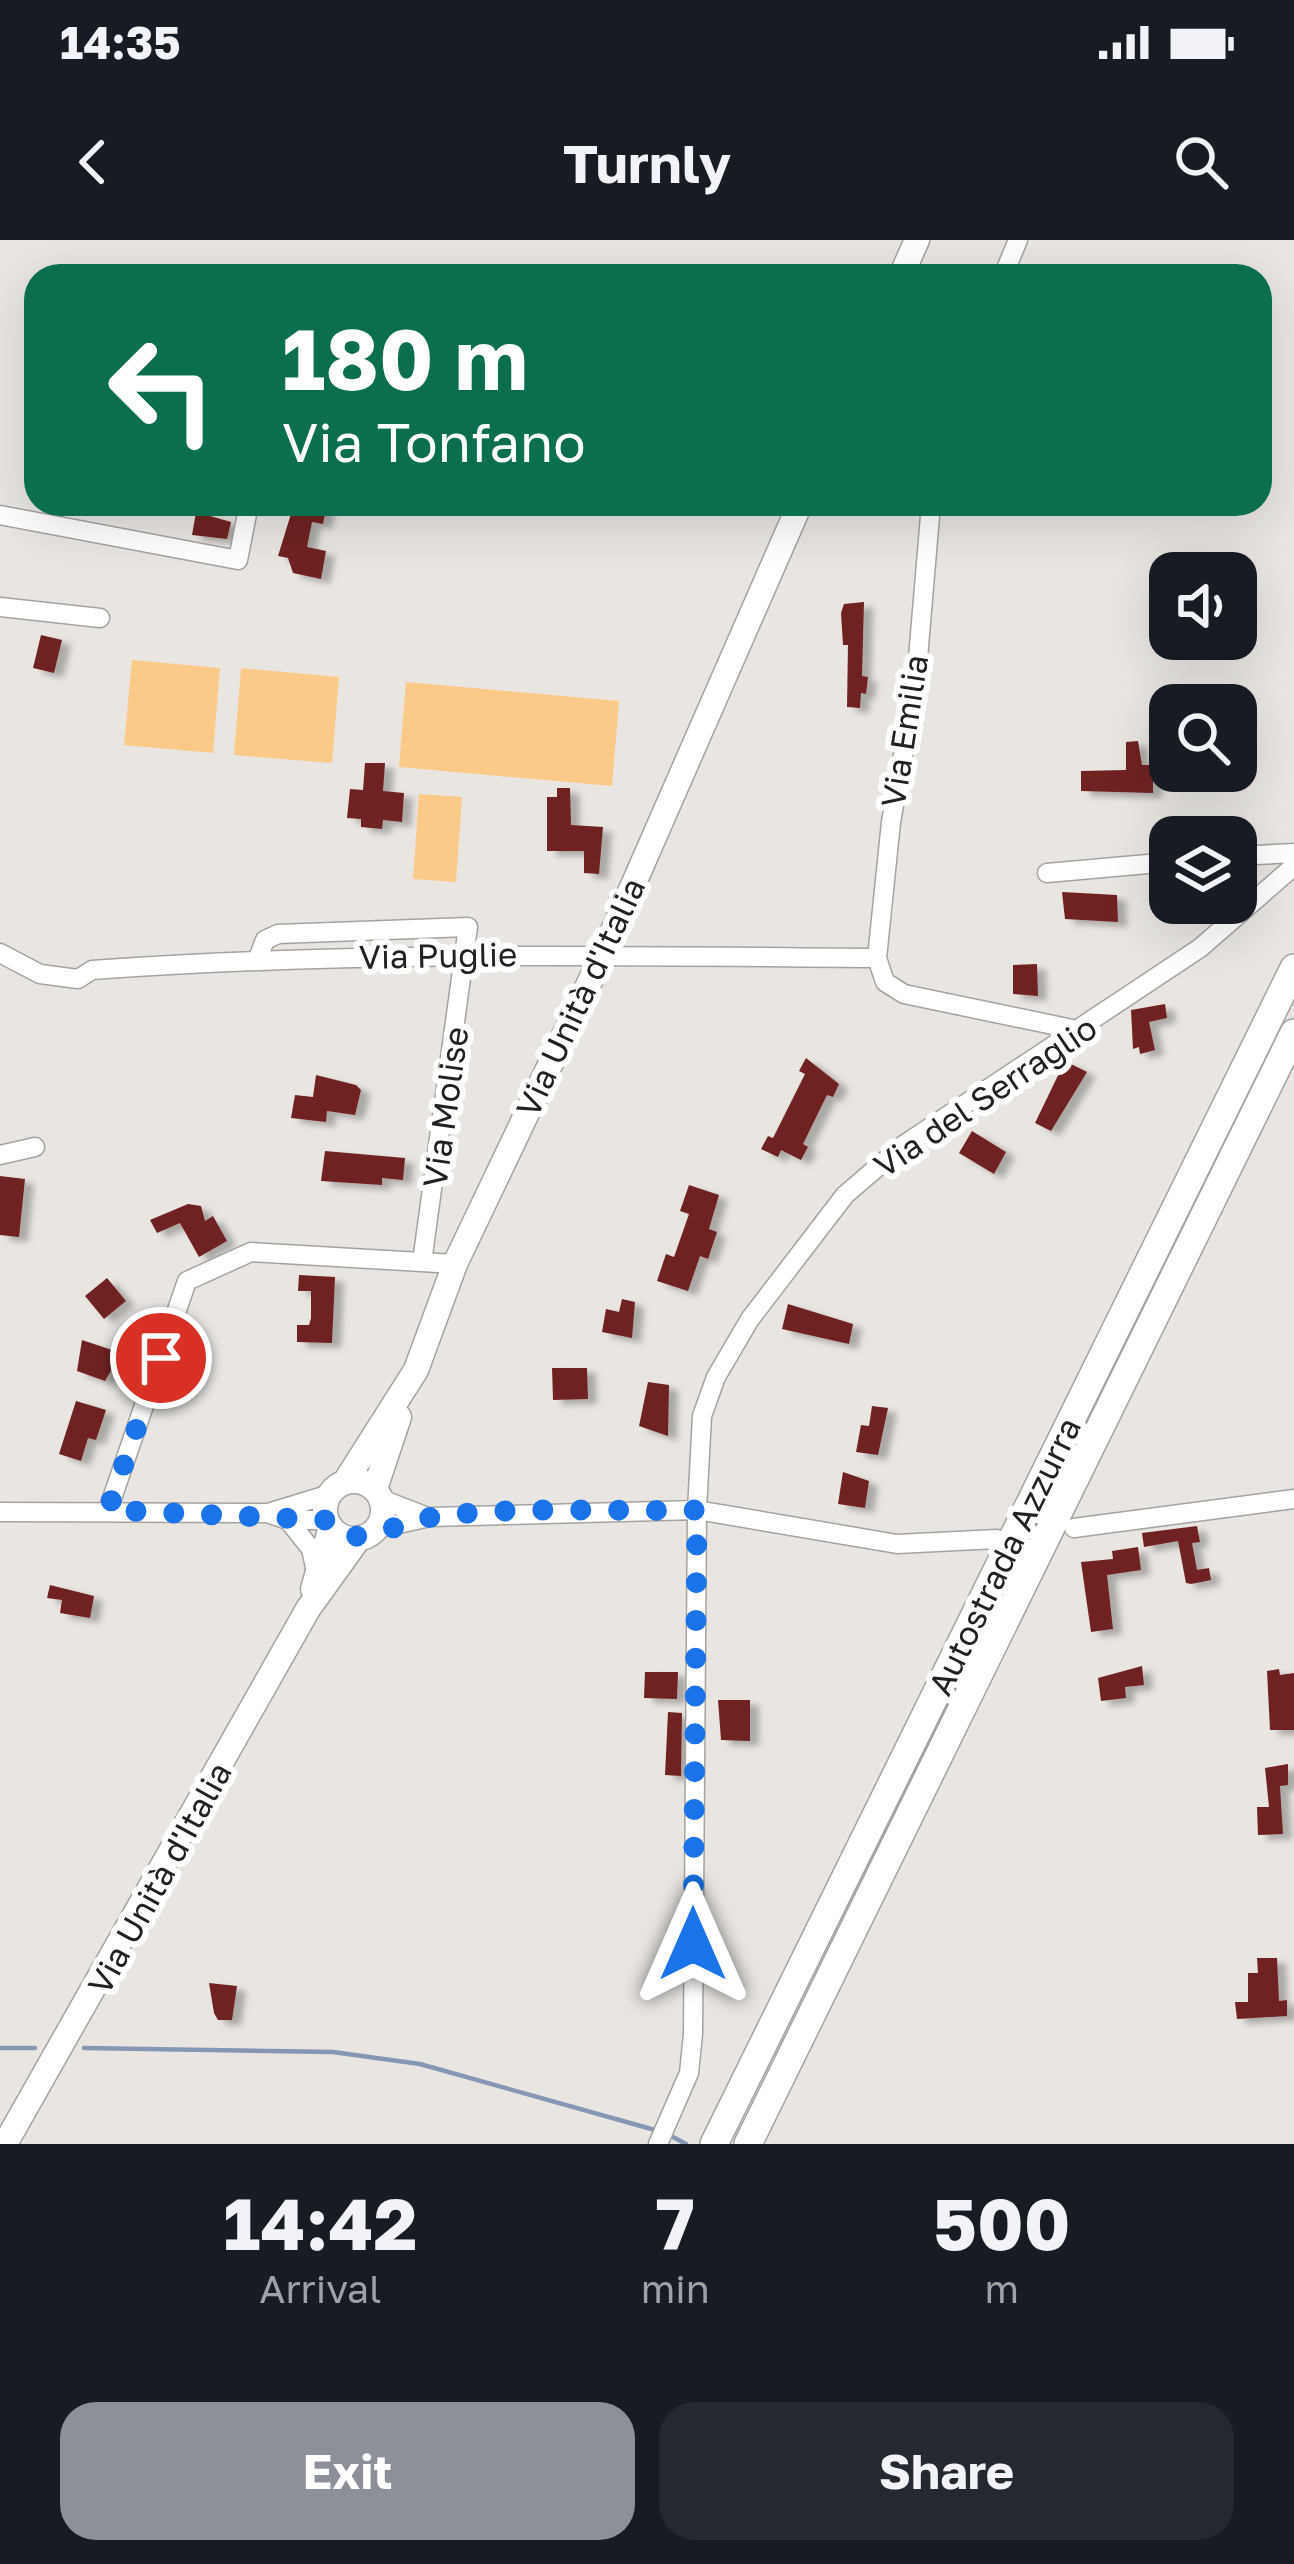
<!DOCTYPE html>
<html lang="en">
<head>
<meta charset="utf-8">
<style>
	body { margin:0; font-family:"Golos Text",sans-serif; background:#242831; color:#f1f3f6; height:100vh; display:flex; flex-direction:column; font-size:45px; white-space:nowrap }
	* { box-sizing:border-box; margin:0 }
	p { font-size:39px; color:#9ea1a6 }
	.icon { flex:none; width:66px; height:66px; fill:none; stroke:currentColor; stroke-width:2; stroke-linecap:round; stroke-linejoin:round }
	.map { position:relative; height:1904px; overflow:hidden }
	.side { display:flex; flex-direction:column; background:#171b24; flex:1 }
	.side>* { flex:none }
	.hud { position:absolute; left:24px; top:24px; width:1248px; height:252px; border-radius:36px; box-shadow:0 12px 48px #0002; background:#0b6e4f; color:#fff; overflow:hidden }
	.tools { position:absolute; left:1149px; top:312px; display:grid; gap:24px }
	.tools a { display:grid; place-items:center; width:108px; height:108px; border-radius:24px; background:#171b24; box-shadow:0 12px 48px #0002; font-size:60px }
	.pin { position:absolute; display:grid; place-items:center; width:102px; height:102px; color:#fff; margin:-51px; border:6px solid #fff; border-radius:50%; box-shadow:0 3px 12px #0007 }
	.me { position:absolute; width:132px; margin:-66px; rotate:0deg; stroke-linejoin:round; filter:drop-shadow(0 0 9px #0008) }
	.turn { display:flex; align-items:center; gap:42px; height:252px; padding:0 60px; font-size:54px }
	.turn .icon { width:156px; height:156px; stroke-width:2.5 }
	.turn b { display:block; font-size:84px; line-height:102px }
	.eta { display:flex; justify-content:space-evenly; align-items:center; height:204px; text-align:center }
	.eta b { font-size:72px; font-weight:700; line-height:84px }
	.primary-button { display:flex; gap:24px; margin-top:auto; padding:24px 60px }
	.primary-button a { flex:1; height:138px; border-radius:36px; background:#8c9099; color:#fff; font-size:48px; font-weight:700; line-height:138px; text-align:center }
	.primary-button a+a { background:#242831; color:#f1f3f6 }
	.status { display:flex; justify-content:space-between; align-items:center; height:84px; padding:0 60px; background:#171b24; direction:ltr }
	.status svg { height:33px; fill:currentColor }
	header { display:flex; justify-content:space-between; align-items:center; height:156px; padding:0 60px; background:#171b24; font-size:54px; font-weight:700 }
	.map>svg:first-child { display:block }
	.green { fill:#fbca89 }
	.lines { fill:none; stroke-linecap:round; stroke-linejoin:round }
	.stream { stroke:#8597b4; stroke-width:4.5 }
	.building { fill:#702322; filter:url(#shadow) }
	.minor-casing { stroke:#a5a29f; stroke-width:21 }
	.major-casing { stroke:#a5a29f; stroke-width:27 }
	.highway-casing { stroke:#a5a29f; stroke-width:30 }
	.minor { stroke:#fff; stroke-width:18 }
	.major { stroke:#fff; stroke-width:24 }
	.highway { stroke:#fff; stroke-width:27 }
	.route { stroke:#1a73e8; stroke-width:21; stroke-dasharray:0 37.8 }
	.labels { text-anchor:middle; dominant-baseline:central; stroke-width:12; stroke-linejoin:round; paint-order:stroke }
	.street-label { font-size:33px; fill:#222120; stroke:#fff }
</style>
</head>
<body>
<div class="status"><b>14:35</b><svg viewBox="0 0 49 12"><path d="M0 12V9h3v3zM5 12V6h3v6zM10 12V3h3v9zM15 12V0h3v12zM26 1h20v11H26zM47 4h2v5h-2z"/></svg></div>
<header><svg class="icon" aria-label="back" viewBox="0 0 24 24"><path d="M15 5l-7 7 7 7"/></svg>Turnly<svg class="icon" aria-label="search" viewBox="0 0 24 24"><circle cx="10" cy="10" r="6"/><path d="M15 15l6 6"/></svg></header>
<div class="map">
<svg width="1294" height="1904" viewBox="0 0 1294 1904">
	<defs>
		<filter id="shadow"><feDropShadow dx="9" dy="5" stdDeviation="3" flood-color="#0004"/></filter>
	</defs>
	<rect width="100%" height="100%" fill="#e9e6e2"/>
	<path class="green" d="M132 420 220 428 213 513 124 505Z
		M241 428 339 437 332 523 234 515Z
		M406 442 619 461 612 546 399 527Z
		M419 554 462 557 456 642 413 639Z"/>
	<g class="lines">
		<path class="stream" d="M0 1808H35
			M84 1808 333 1812 420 1824 655 1890
			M673 1897 686 1904"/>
	</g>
	<path class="building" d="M294 264H327L323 284 312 282 307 307 326 311 321 339 293 333 288 318 278 316Z
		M196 272 231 282 227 299 192 295Z
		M864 362 862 436 868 437 866 454 861 453 860 468 847 467 848 405H843L841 373 844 364Z
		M41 395 62 400 54 433 33 428Z
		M1138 501 1142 525H1153V553L1081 551V531L1126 530V502Z
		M365 523H385L383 551 404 553 402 582 383 580 382 589 361 587V579L347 578 350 549 363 550Z
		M557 548H570L571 585 603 587 599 634 584 633V611H547V557H557Z
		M1062 652 1117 655 1118 682 1065 679Z
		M1037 724 1038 756 1013 754V725Z
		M1165 764 1167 778 1149 782 1155 810 1140 814 1139 807 1133 809 1131 770Z
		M806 818 839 844 833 857 827 855 803 904 808 907 801 920 781 910 778 917 761 909 768 896 773 898 805 834 799 831Z
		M1065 821 1087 832 1051 891 1035 883Z
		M316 835 356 845 361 850 355 875 327 871 326 882 291 878 295 855 313 857Z
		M972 891 1006 912 994 934 959 913Z
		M325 911 405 918 403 940 382 938V945L321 941Z
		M0 936 25 939 19 997 0 995Z
		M689 945 719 955 709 989 717 992 708 1019 700 1016 688 1051 657 1041 666 1014 674 1017 689 974 680 971Z
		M188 964 201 966 205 981 213 976 227 1001 199 1017 180 983 157 993 150 980Z
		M299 1035 335 1037 332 1103 297 1102V1085H309L311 1078V1051H298Z
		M107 1038 126 1061 104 1079 85 1056Z
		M622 1059 635 1062 632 1098 602 1092 606 1069 619 1072Z
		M788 1064 853 1084 849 1104 782 1089Z
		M82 1100 121 1113 105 1141 77 1131Z
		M552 1128H587L588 1159 553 1160Z
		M648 1142 669 1145 668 1196 639 1186Z
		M76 1161 106 1170 96 1200 88 1198 81 1221 59 1214Z
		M872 1166 888 1168 878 1215 856 1212 861 1185 869 1186Z
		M843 1232 869 1241 865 1268 838 1264Z
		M1197 1286 1200 1302 1192 1303 1197 1330 1209 1328 1211 1340 1191 1344 1186 1343 1178 1301 1144 1307 1142 1293Z
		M1138 1307 1141 1330 1107 1335 1113 1389 1091 1392 1081 1322 1113 1319 1112 1311Z
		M50 1345 94 1356 90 1378 60 1373 62 1360 47 1358Z
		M1142 1426 1144 1445 1125 1447 1126 1458 1101 1461 1098 1438Z
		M1279 1429 1280 1435 1294 1433V1490H1270L1267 1431Z
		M645 1432H678L677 1459 644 1458Z
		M718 1460H750V1501L721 1500Z
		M668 1472 682 1473 681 1536 665 1535Z
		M1288 1524V1545L1280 1546 1283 1594 1258 1595 1257 1567H1269L1265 1528Z
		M1257 1718H1277L1279 1761 1287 1760V1776L1237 1779 1235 1762H1248V1733H1258Z
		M209 1743 237 1746 232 1780H218L214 1773Z"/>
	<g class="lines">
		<defs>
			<path id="minor" d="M1003 36 1018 0
				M0 275 238 320 249 264
				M0 367 100 378
				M1236 616 1294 613
				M1047 633 1170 622
				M0 713 40 734 78 739 92 730C355 711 613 716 877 718L885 742 904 754 1077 790
				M258 718 265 700 278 694 468 687 422 1022
				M877 718 891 582 916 442 931 264
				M0 915 35 907
				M381 1259 425 1276
				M108 1270 187 1041 251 1012 455 1024
				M0 1272 267 1273 288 1280H327
				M271 1272 330 1254
				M288 1280 311 1309 316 1332
				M1074 1288 1294 1259
				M376 1289 430 1277 697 1270 897 1304 997 1299
				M658 1904 689 1833 693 1794 697 1270 702 1176 716 1137 750 1079 845 955 902 906 1200 708 1294 626"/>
			<path id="major" d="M901 36 917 0
				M325 1270a29 29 0 1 1 58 0a29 29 0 1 1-58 0Z
				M345 1242 416 1130 455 1024 602 716 800 264
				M375 1249 399 1177
				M313 1349 331 1287
				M5 1904 308 1369 359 1298"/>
			<path id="highway" d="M714 1904 1294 728
				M748 1904 1294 793"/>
		</defs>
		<use href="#minor" class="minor-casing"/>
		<use href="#major" class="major-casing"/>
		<use href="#highway" class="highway-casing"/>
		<use href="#minor" class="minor"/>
		<use href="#major" class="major"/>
		<use href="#highway" class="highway"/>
	</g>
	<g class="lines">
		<path class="route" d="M161 1118 108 1270 327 1280C348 1315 395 1283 427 1278 509 1265 613 1272 697 1270L693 1704"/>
	</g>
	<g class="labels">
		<g class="street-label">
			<text transform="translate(904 491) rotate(-81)">Via Emilia</text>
			<text transform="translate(438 715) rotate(-1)">Via Puglie</text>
			<text transform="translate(580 757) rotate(-65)">Via Unità d'Italia</text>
			<text transform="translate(985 856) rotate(-34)">Via del Serraglio</text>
			<text transform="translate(445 867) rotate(-82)">Via Molise</text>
			<text transform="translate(1004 1316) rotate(-64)">Autostrada Azzurra</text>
			<text transform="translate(159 1638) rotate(-61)">Via Unità d'Italia</text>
		</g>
	</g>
</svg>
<div class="tools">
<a><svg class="icon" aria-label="sound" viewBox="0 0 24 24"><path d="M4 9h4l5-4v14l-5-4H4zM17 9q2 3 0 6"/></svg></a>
<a><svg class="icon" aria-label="search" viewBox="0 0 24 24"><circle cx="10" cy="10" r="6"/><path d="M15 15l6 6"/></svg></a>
<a><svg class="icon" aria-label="layers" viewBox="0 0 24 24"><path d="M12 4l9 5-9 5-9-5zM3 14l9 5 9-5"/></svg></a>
</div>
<div class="pin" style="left:161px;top:1118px;background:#d93025"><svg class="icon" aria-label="arrive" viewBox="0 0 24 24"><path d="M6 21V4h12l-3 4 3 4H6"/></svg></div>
<svg class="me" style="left:693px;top:1704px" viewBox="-20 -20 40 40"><path d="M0-17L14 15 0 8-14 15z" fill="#1a73e8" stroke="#fff" stroke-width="4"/></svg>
<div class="hud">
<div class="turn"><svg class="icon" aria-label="left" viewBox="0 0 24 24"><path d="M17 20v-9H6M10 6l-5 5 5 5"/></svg><div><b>180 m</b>Via Tonfano</div></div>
</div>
</div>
<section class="side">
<div class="eta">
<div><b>14:42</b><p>Arrival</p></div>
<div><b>7</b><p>min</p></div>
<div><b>500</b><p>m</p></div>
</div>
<div class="primary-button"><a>Exit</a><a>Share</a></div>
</section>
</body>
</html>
